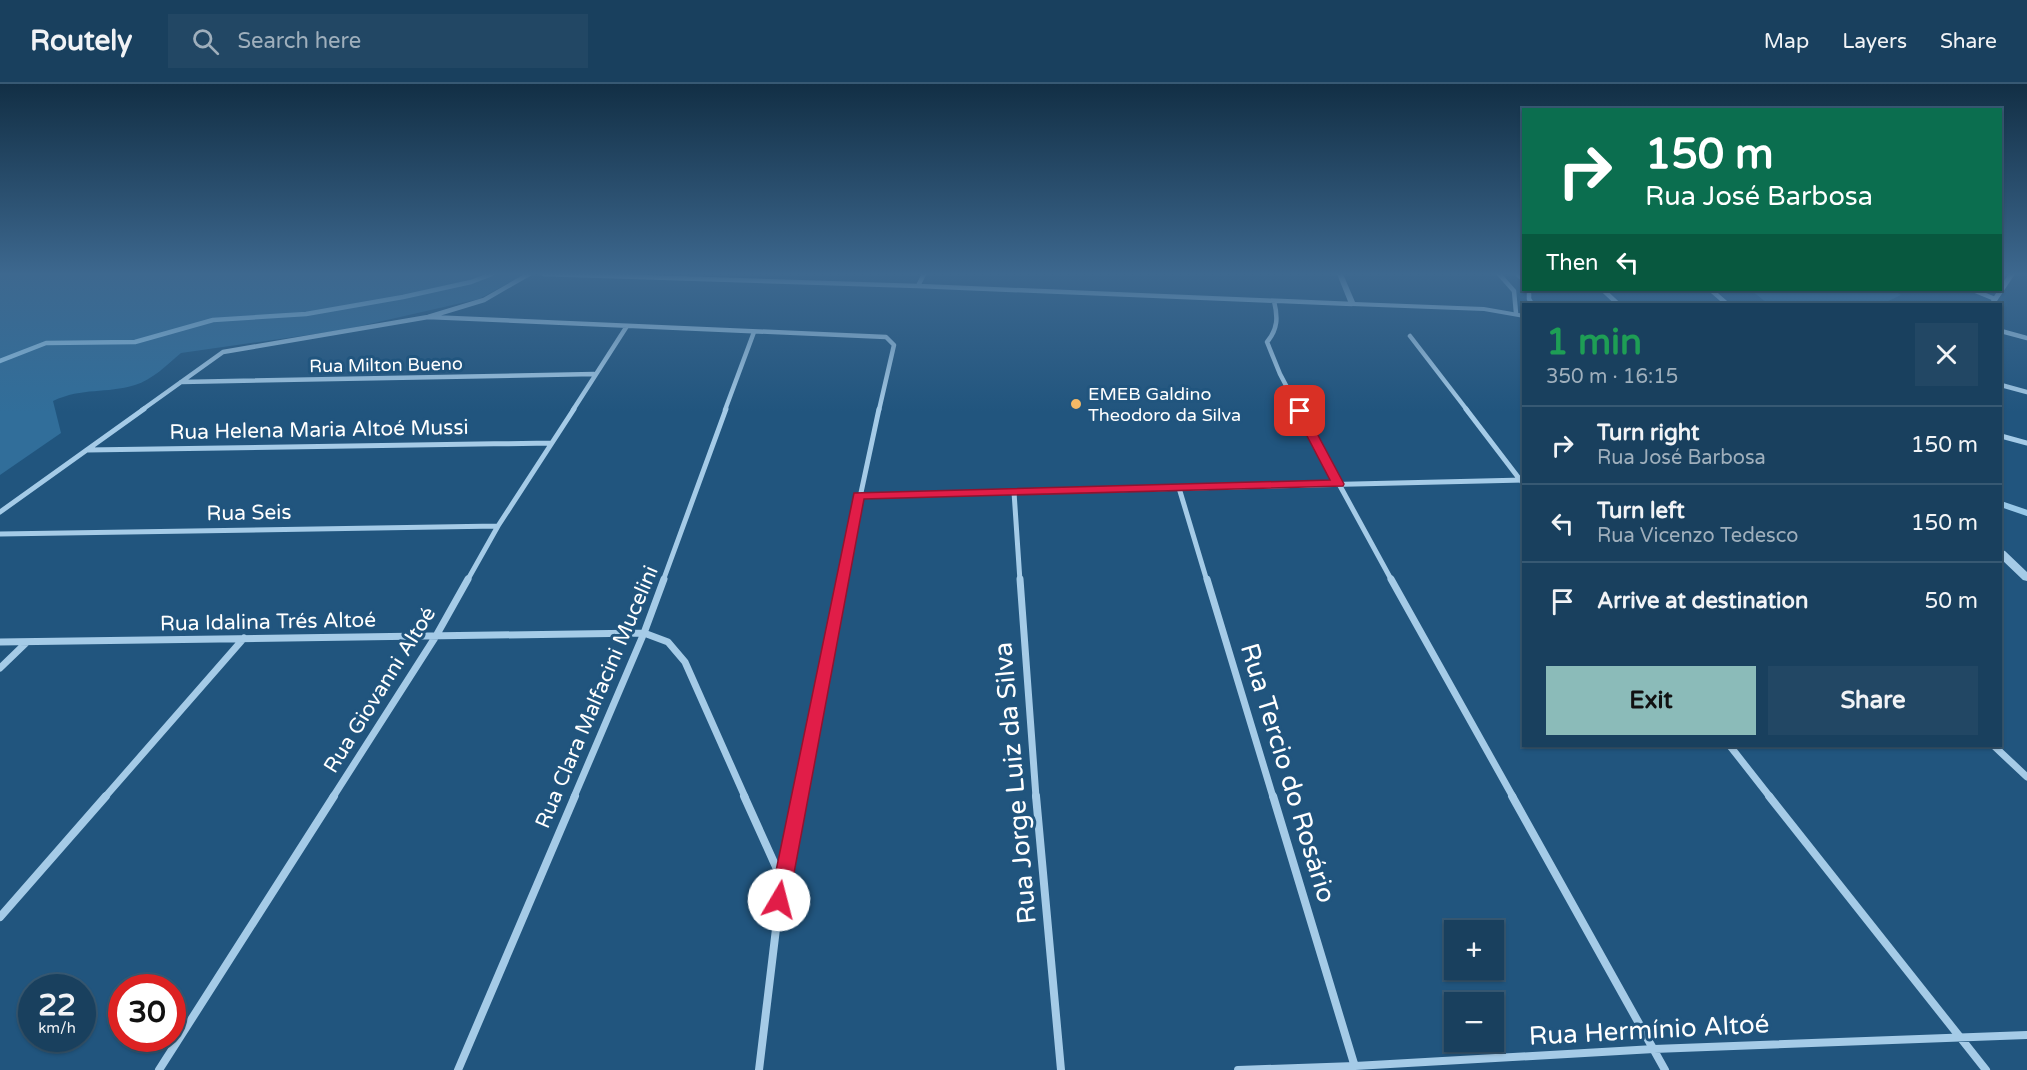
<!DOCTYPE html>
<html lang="en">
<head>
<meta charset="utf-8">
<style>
	body { margin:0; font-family:"Varela Round",sans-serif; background:#224764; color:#f1f3f6; height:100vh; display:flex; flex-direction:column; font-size:22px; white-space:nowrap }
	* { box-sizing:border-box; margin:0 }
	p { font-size:20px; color:#9fafbc }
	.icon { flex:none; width:33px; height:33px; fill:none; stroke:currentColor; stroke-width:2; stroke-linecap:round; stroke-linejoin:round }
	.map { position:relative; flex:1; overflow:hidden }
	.drawer { position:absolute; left:1522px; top:219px; width:480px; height:444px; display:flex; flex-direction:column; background:#19405e; border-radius:0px; box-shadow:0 2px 4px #0004,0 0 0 2px #375973 }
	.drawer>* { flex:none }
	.top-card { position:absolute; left:1522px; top:24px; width:480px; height:183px; border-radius:0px; box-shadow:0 2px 4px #0004,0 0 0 2px #375973; background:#0b6e4f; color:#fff; overflow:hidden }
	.controls { position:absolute; left:1444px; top:836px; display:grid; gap:12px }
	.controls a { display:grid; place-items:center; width:60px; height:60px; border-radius:0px; background:#19405e; box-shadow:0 2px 4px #0004,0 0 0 2px #375973; font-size:30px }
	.speed { position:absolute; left:18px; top:890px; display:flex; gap:12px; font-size:30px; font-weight:700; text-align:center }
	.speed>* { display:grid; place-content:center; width:78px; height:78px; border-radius:50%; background:#19405e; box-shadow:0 2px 4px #0004,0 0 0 2px #375973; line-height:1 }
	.speed small { font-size:15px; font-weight:400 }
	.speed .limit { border:9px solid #d22; background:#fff; color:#111 }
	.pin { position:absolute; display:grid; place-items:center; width:51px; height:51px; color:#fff; margin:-26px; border-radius:12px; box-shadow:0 3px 9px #0006 }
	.me { position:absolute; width:66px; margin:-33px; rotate:8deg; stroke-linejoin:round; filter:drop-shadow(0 0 4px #0008) }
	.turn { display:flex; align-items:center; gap:21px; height:126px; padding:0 24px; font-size:27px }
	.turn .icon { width:78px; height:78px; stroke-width:2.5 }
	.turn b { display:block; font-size:42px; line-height:51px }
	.then { display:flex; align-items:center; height:57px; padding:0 24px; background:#0003; gap:12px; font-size:22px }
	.round { display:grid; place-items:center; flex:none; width:63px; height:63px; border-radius:0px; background:#224764 }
	.head { display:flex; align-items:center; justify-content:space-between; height:102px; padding:0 24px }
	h1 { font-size:36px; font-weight:700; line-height:45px; color:#1e9e55 }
	.action { display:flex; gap:12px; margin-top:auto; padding:12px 24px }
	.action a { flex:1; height:69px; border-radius:0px; background:#8bbbb9; color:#111; font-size:24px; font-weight:700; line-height:69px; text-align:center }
	.action a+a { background:#224764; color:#f1f3f6 }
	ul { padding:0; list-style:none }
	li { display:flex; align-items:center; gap:18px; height:78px; padding:0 24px; border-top:2px solid #375973 }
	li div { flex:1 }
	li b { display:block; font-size:22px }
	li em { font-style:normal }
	header { display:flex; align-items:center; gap:36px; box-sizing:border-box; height:84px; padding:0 30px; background:#19405e; border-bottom:2px solid #375973 }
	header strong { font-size:28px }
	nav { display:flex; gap:33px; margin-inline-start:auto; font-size:21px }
	.search { width:420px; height:54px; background:#224764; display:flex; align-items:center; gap:15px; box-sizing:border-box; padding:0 21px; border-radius:0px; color:#9fafbc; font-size:22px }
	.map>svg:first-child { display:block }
	.green { fill:#316e9a }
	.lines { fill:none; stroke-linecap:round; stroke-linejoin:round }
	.stream-far1 { stroke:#98c8e8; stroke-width:4.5 }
	.stream { stroke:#98c8e8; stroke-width:6 }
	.minor-far3 { stroke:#a5cbe7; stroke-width:4.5 }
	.minor-far2 { stroke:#a5cbe7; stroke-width:5 }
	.minor-far1 { stroke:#a5cbe7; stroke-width:7 }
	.minor { stroke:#a5cbe7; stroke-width:8 }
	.tertiary { fill:#a5cbe7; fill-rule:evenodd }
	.route { fill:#e11d48; stroke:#92132f; stroke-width:1.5 }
	.poi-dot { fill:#f3b866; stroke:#21557e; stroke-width:2 }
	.labels { text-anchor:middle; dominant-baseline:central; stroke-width:6; stroke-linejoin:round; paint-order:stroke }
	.far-street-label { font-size:18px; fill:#fff; stroke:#21557e }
	.far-poi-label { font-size:18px; fill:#fff; stroke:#21557e; text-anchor:start }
	.street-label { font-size:21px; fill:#fff; stroke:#21557e }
	.near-street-label { font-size:26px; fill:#fff; stroke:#21557e }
</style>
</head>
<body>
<header>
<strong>Routely</strong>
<div class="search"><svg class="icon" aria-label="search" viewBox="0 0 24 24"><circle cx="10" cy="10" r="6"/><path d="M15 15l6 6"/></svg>Search here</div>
<nav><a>Map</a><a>Layers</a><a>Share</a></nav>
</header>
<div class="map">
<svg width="2027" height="986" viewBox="0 0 2027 986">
	<rect width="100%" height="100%" fill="#21557e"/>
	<path class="green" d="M0 190H525L479 215 343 246 181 269C167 281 152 296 135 301 106 310 83 303 53 317L61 349 0 391Z
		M1751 206H1893L1901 211 1882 220H1768Z"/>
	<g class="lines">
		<path class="stream-far1" d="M1517 190 1524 196
			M1529 206V215L1532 220
			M0 277 46 259 135 258 213 236 306 230 403 213 471 198 492 190"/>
		<path class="stream" d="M2001 420 2027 429"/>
		<path class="minor-far3" d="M543 190 918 202 1352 220
			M1499 190 1514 207 1516 229
			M918 202 924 190
			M1603 206 1618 220
			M1711 206 1727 220
			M1973 206 1995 215
			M1274 217C1278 233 1278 245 1267 258L1280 290 1299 326
			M428 233 886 253 894 261 879 326
			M2001 247 2027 254
			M1410 252 1467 326
			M181 298 594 290
			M2001 301 2027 308
			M142 326 223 268 428 233 484 216 529 190
			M573 326 627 242
			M725 326 754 248"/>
		<path class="minor-far2" d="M1298 325 1392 497
			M1466 325 1521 397
			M2001 352 2027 359
			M87 366 551 359
			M1179 404 1207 497
			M1014 408 1020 497
			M859 412 1524 396
			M0 428 144 325
			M0 450 498 442
			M467 497 498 442 574 325
			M663 497 726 325
			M842 497 879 325"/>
		<path class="minor-far1" d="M1020 495 1036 713
			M1207 495 1273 713
			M1391 495 1513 713
			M0 558 644 549 668 558 685 578 745 713
			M0 584 27 558
			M1730 662 1770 713
			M1994 662 2027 693
			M105 713 244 554
			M333 713 436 552 468 495
			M574 713 644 549 664 495
			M798 713 842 495"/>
		<path class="minor" d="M744 712 781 794
			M1036 712 1061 986
			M1273 712 1355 983
			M1512 712 1665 986
			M1769 712 1986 986
			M0 833 106 712
			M159 986 334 712
			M458 986 575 712
			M759 986 782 795 799 712
			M1238 986 1355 982 1654 965 2027 951"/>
		<path class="tertiary" d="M1337 190H1343L1355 218 1484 223 1524 230V234L1484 227 1352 222 1349 220Z
			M2009 190H2015L1995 220H1989L1998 206H2001V201Z
			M2001 466 2005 467 2027 488V497L2023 496 2001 475Z"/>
	</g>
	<linearGradient id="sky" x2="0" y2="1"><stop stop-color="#122f45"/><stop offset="0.58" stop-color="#3d688f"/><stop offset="1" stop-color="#3d688f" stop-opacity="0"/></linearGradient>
	<rect width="2027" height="328" fill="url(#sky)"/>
	<path class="route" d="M1300 323 1305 327 1344 400 1343 402 864 415 789 816 786 822 779 824 772 822 770 816 854 409 1330 396 1294 327Z"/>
	<circle class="poi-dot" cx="1076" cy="320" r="6"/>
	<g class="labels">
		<g class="far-street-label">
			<text transform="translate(386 281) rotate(-1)">Rua Milton Bueno</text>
		</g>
		<g class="far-poi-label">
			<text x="1088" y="310">EMEB Galdino<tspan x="1088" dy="21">Theodoro da Silva</tspan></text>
		</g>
		<g class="street-label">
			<text transform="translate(319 346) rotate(-1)">Rua Helena Maria Altoé Mussi</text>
			<text transform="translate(249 429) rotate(-1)">Rua Seis</text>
			<text transform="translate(268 538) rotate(-1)">Rua Idalina Trés Altoé</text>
			<text transform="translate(380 606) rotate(-58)">Rua Giovanni Altoé</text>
			<text transform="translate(597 613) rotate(-67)">Rua Clara Malfacini Mucelini</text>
		</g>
		<g class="near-street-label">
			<text transform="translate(1288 689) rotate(73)">Rua Tercio do Rosário</text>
			<text transform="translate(1015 699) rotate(-95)">Rua Jorge Luiz da Silva</text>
			<text transform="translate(1649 946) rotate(-3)">Rua Hermínio Altoé</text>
		</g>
	</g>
</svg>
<div class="controls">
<a>+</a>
<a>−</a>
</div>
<div class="speed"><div>22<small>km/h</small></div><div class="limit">30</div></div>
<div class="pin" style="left:1300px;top:327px;background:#d93025"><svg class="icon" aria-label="arrive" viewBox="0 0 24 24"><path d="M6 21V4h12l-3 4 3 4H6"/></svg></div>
<svg class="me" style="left:779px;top:816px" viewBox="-20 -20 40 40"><circle r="19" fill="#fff"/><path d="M0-13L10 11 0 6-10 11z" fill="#e11d48"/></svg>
<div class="top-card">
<div class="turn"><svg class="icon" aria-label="right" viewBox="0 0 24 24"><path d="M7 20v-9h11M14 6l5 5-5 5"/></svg><div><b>150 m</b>Rua José Barbosa</div></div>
<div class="then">Then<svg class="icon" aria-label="left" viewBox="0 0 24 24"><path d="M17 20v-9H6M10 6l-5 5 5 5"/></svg></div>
</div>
<section class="drawer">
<div class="head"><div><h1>1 min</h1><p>350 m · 16:15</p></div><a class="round"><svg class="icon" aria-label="close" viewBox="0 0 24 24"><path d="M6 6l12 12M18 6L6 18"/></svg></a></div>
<ul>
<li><svg class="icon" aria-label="right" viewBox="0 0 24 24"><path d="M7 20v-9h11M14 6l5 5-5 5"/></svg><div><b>Turn right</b><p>Rua José Barbosa</p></div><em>150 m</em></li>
<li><svg class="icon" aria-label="left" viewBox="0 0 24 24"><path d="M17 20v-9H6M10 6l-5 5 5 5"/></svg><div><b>Turn left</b><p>Rua Vicenzo Tedesco</p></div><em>150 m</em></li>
<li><svg class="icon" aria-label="arrive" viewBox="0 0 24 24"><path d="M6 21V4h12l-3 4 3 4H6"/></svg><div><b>Arrive at destination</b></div><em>50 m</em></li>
</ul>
<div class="action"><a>Exit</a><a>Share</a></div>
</section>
</div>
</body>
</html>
